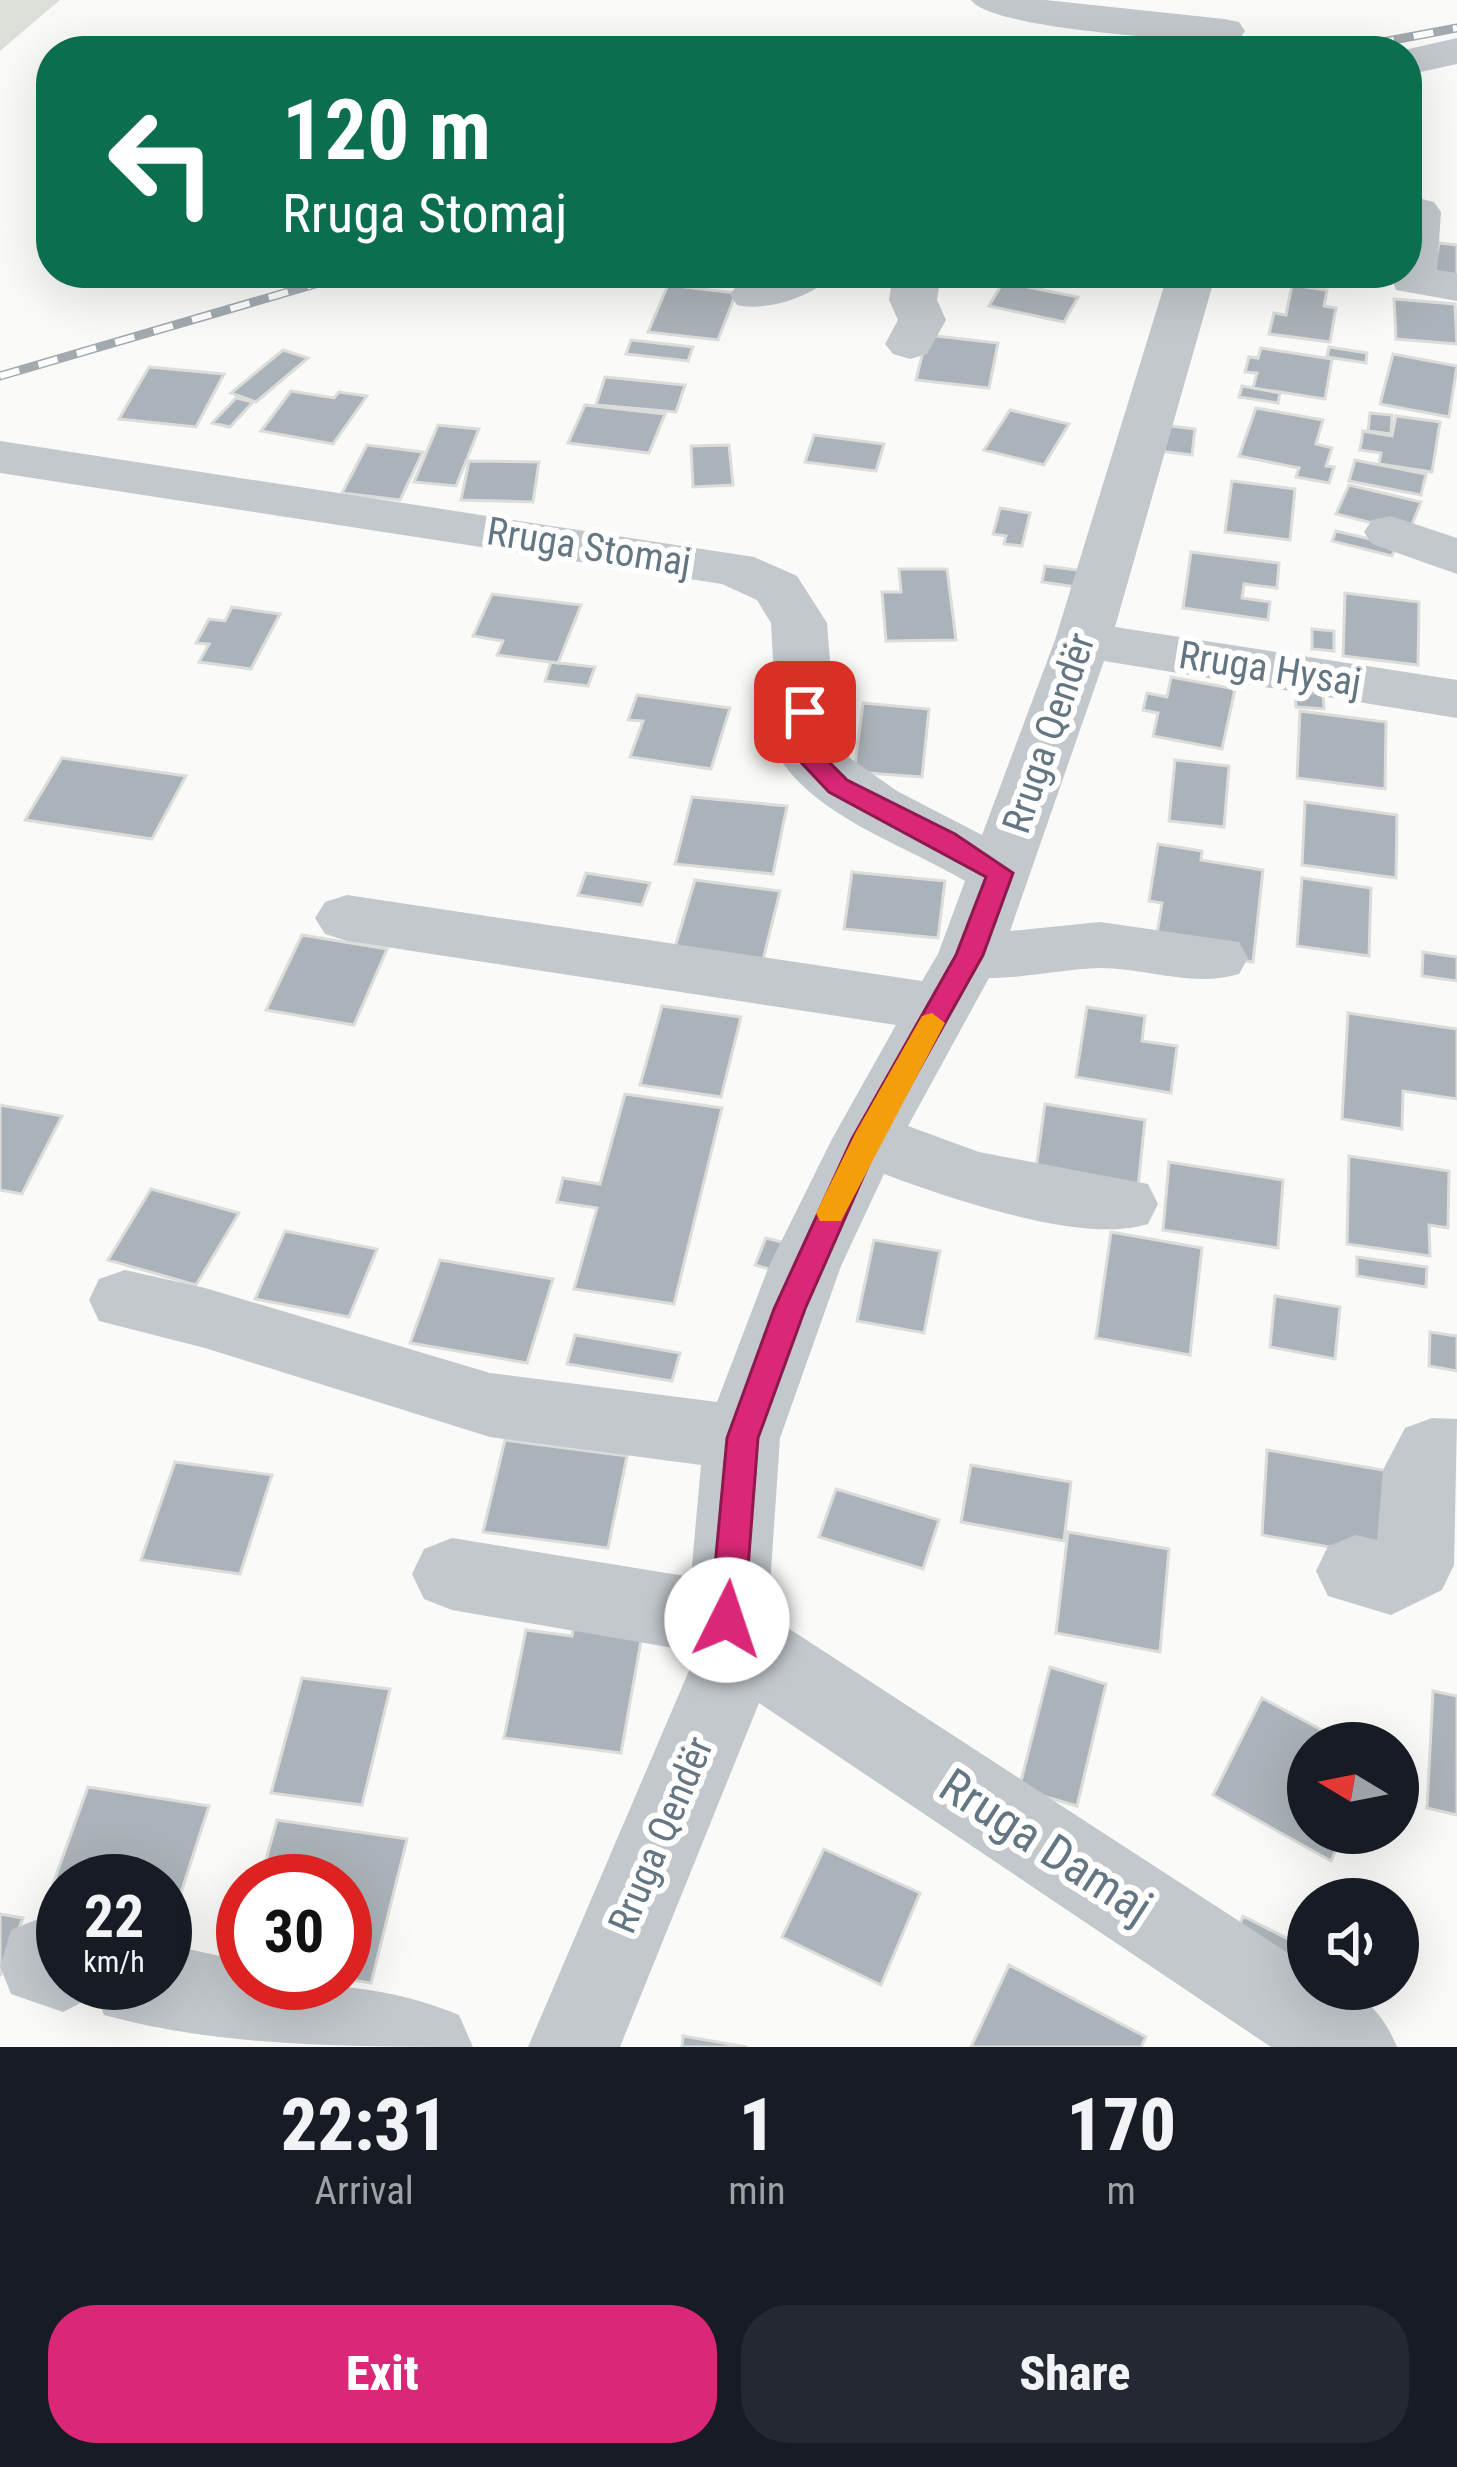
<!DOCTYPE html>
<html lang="en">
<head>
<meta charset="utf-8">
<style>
	body { margin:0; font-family:"Roboto Condensed",sans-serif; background:#242831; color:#f1f3f6; height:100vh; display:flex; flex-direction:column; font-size:45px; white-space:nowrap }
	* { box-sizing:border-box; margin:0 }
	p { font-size:39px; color:#9ea1a6 }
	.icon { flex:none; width:66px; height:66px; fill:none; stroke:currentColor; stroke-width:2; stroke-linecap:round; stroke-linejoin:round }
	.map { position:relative; height:2047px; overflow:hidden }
	.drawer { display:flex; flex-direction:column; background:#171b24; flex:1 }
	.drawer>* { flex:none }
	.guide { position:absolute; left:36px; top:36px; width:1386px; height:252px; border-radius:48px; box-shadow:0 12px 48px #0002; background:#0b6e4f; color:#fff; overflow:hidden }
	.needle { width:78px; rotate:280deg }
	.controls { position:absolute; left:1287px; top:1722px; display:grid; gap:24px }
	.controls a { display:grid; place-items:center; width:132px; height:132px; border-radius:50%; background:#171b24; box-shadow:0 12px 48px #0002; font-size:60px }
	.speed { position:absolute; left:36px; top:1854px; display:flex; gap:24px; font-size:60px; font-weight:700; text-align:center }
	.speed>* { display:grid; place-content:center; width:156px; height:156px; border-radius:50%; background:#171b24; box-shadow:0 12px 48px #0002; line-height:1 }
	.speed small { font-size:30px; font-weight:400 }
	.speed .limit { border:18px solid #d22; background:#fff; color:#111 }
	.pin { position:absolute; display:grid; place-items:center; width:102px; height:102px; color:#fff; margin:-51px; border-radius:24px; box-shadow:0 6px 18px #0006 }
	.me { position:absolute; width:132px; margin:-66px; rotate:4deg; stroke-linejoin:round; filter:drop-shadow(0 0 9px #0008) }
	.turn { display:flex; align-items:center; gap:42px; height:252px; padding:0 48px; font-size:54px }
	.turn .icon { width:156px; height:156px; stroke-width:2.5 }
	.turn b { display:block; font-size:84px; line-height:102px }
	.eta { display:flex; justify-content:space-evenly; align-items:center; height:204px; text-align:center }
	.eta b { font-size:72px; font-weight:800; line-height:84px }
	.cta { display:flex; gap:24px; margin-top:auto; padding:24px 48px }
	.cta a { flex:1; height:138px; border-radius:48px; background:#db2777; color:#fff; font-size:48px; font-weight:800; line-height:138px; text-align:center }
	.cta a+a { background:#242831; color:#f1f3f6 }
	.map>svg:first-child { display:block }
	.green { fill:#dadfd7 }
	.building { fill:#aab3b9; stroke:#dcdcda; stroke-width:3 }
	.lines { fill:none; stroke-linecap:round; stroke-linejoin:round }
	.minor { fill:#c3c8cc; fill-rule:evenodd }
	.rail-casing { stroke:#a2aab0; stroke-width:9 }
	.rail { stroke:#fff; stroke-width:6; stroke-dasharray:20; stroke-linecap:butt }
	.route { fill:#db2777; stroke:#8e194d; stroke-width:3 }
	.slow { fill:#f59e0b }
	.labels { text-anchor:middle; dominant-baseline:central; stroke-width:12; stroke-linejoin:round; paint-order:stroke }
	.street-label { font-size:39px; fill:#657683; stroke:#fff }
	.near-street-label { font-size:48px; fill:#657683; stroke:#fff }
</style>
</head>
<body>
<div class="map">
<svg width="1457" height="2047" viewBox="0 0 1457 2047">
	<rect width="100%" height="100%" fill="#fafaf8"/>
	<path class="green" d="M0 0H60L0 51Z"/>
	<path class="building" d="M1439 243 1457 245V280L1433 277Z
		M1003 282 1078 297 1064 322 989 306Z
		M668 285 736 293 718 340 648 332Z
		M1292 285 1327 290 1324 306 1336 308 1330 342 1269 334 1274 313 1286 315Z
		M1394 299 1455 304 1457 344 1396 339Z
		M927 335 998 343 989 388 916 380Z
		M631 340 693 347 688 361 626 354Z
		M1329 347 1367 353 1366 363 1327 357Z
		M1261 348 1332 359 1325 399 1253 388 1257 373 1245 372 1249 357 1258 358Z
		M283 350 308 358 256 402 231 393Z
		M1393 354 1457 366 1449 417 1380 404Z
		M149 367 224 374 196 427 119 419Z
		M605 377 685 385 676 412 596 405Z
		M1242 386 1280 393 1278 403 1239 397Z
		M291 391 334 398 339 392 367 396 333 444 261 431Z
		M236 398 253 402 230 427 212 423Z
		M585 405 665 414 649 453 568 443Z
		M1256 408 1323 420 1316 444 1332 448 1326 466 1334 467 1329 483 1296 477 1299 468 1239 456Z
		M1010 410 1069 424 1044 465 984 450Z
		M1370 413 1392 415 1391 434 1368 431Z
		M1396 416 1440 422 1432 472 1379 464 1381 453 1360 450 1363 431 1392 436Z
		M438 425 479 429 456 486 414 482Z
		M1163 425 1195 429 1192 455 1160 451Z
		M814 435 884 444 876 471 805 462Z
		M367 445 423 452 400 500 342 493Z
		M729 445 733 485 693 487 691 446Z
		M1355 460 1426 474 1421 495 1349 481Z
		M469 461 539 462 533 502 461 500Z
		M1232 481 1295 489 1290 540 1225 532Z
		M1349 485 1421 502 1409 532 1336 514Z
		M1000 508 1030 513 1022 546 1004 544 1006 536 993 534Z
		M1336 531 1396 545 1392 556 1332 541Z
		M1191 552 1279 563 1277 588 1244 584 1242 598 1270 602 1268 620 1183 608Z
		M1045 566 1093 572 1090 589 1042 582Z
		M899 569H947L956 640 886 641 882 592H901Z
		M1345 593 1419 602 1418 665 1343 656Z
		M492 594 581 605 558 663 497 655 503 641 473 636Z
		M232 607 280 614 251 669 199 662 209 644 196 643 209 619 225 621Z
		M1312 629 1334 631V651L1312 649Z
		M551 662 595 667 588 686 545 681Z
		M1171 677 1235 689 1222 749 1153 736 1158 713 1143 710 1147 693 1167 697Z
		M1295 689 1323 691 1324 709 1296 707Z
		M637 695 730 708 711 769 630 757 643 721 628 720Z
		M863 703 929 709 922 777 854 772Z
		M1300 711 1386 722 1385 789 1297 778Z
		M62 758 186 776 152 839 25 820Z
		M1175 760 1229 766 1224 827 1169 821Z
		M692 797 787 806 773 874 675 864Z
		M1305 802 1397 815 1396 878 1302 865Z
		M1158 844 1202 851 1201 860 1263 870 1253 962 1155 946 1162 903 1149 901Z
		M852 872 945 881 938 938 844 929Z
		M586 873 650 883 642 905 578 895Z
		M1302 878 1371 888 1369 956 1297 946Z
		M695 880 780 891 759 976 670 964Z
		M302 935 387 949 354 1025 266 1010Z
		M1423 952 1457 957V981L1422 976Z
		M662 1006 741 1017 721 1097 640 1085Z
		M1087 1007 1145 1016 1142 1041 1177 1046 1171 1093 1076 1077Z
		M1348 1013 1457 1029V1099L1403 1091 1402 1129 1342 1119Z
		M625 1094 722 1108 674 1304 574 1289 597 1208 557 1202 563 1178 600 1184Z
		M1045 1104 1145 1120 1136 1206 1033 1190Z
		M0 1105 62 1116 22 1194 0 1190Z
		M1349 1156 1449 1171 1448 1228 1429 1225 1430 1256 1347 1244Z
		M1169 1162 1283 1180 1278 1248 1163 1230Z
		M151 1189 239 1213 196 1285 108 1260Z
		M285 1231 377 1249 349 1317 255 1299Z
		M1111 1232 1202 1248 1190 1355 1096 1338Z
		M766 1238 802 1247 791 1275 755 1265Z
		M874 1240 940 1251 924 1333 857 1321Z
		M1357 1257 1427 1267 1426 1287 1357 1276Z
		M440 1260 553 1279 527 1363 410 1343Z
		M1275 1296 1340 1307 1335 1359 1270 1347Z
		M1430 1332 1457 1336V1371L1429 1366Z
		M575 1335 680 1353 672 1381 567 1364Z
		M505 1440 627 1456 608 1548 483 1532Z
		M1267 1450 1394 1472 1392 1558 1262 1535Z
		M175 1462 272 1475 240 1574 141 1560Z
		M971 1465 1071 1482 1064 1541 961 1522Z
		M836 1489 939 1520 923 1569 819 1537Z
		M1068 1532 1169 1549 1160 1652 1056 1633Z
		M575 1616 644 1624 621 1753 504 1738 526 1630 572 1636Z
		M1050 1667 1106 1684 1077 1806 1019 1789Z
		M302 1678 390 1689 362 1805 271 1793Z
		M1433 1691 1457 1696V1815L1427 1808Z
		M1262 1698 1346 1743H1308V1833H1344L1331 1861 1213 1795Z
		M88 1787 209 1806 177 1905 165 1903V1881L53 1884Z
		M277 1820 407 1839 371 1983 345 1979V1881H287L290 1871 264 1867Z
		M824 1849 920 1893 881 1985 782 1937Z
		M0 1914 23 1918 0 1976Z
		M1243 1916 1308 1949V1989H1359L1348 2020 1226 1959Z
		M1009 1965 1146 2037 1141 2047H971Z
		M683 2036 747 2047H682Z"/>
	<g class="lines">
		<path class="minor" d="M971 0H1046L1224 19 1239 22 1245 31 1239 40 1224 43C1180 39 991 29 971 0Z
			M1457 38V64L1407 75V51H1400Z
			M1418 198 1434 202 1441 212 1437 270 1457 273V301L1396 290 1390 273H1407V201Z
			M767 273H833C816 297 764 312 737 305L730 295 737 285Z
			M893 273H941L937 300 946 320 927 354 910 359 893 354 885 344 898 320 889 300Z
			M1168 273H1216L1115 627 1457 680V718L1104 661 1010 931 1100 922 1239 942 1248 958 1239 974C1193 988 1147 968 1100 968 1063 969 1027 978 989 978L908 1126 979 1152 1148 1184 1158 1204 1148 1224C1084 1245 948 1198 884 1174L841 1266 780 1438 768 1615 1308 1966V1989C1357 1989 1378 2002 1397 2047H1271L759 1703 620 2047H528L697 1652 452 1610 424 1599 412 1574 424 1549 452 1538 691 1577 701 1465 490 1437 205 1348 99 1321 89 1300 99 1279 125 1270 205 1288 490 1373 717 1402 769 1266 832 1139 896 1025 347 941 325 934 315 918 325 902 347 895 922 981 938 954 965 881C905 845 817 818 778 756L771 623 757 600 722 584 0 473V441L754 557 797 576 827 623 837 749 897 791 982 835 1055 640Z
			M1391 516 1457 538V574L1372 544 1364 532 1372 520Z
			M1432 1418 1457 1419 1454 1565 1442 1590 1391 1615 1328 1596 1316 1571 1328 1546 1356 1535 1377 1540 1383 1470 1405 1428Z
			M43 1917 63 1922V1983H165V1944L243 1961V1983C319 1983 388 1985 459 2015L473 2047C350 2047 220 2047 104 2015L96 1995 63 2012 11 1994 0 1966 11 1930Z"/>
		<defs>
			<path id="rail" d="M1335 51 1457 28
				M0 376 353 273"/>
		</defs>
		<use href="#rail" class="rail-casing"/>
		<use href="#rail" class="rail"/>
	</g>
	<path class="route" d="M805 704 817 712 820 753 847 780 955 834 1013 873 983 955 879 1141 805 1309 758 1438 744 1620 739 1631 727 1635 715 1631 710 1620 727 1438 774 1309 852 1139 956 955 986 877 829 792 795 756 793 712Z"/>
	<path class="slow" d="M932 1013 945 1023 841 1221H820L816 1213 856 1132 922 1016Z"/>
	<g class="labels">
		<g class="street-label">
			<text transform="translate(589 547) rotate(9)">Rruga Stomaj</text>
			<text transform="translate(1270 669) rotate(9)">Rruga Hysaj</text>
			<text transform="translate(1049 733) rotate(-71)">Rruga Qendër</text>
			<text transform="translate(661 1835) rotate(-67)">Rruga Qendër</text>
		</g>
		<g class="near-street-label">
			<text transform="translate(1046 1846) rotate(33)">Rruga Damaj</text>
		</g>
	</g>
</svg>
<div class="controls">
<a><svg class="needle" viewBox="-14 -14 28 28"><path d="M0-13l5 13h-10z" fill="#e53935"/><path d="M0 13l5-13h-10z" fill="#9ea1a6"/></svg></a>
<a><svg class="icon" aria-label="sound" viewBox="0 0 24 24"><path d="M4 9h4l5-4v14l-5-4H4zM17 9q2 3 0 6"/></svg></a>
</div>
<div class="speed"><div>22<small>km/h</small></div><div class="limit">30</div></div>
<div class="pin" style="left:805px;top:712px;background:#d93025"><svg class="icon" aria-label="arrive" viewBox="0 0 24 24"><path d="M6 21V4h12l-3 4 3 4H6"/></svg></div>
<svg class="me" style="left:727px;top:1620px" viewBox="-20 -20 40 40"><circle r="19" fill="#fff"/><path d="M0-13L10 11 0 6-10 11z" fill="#db2777"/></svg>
<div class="guide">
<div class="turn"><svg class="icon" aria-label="left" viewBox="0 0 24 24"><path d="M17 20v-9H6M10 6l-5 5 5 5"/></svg><div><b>120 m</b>Rruga Stomaj</div></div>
</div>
</div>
<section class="drawer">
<div class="eta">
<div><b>22:31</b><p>Arrival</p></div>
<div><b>1</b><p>min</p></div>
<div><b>170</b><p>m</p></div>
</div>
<div class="cta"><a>Exit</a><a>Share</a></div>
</section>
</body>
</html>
